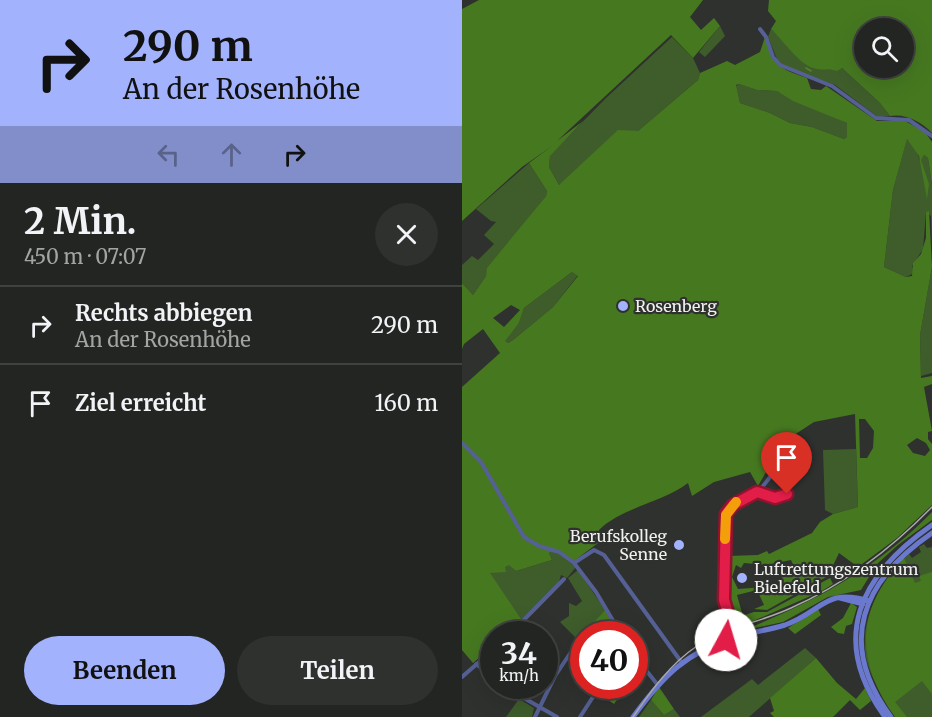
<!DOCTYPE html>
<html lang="de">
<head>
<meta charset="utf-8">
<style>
	body { margin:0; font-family:Merriweather,serif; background:#2f312f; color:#f1f3f6; height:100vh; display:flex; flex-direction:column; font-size:22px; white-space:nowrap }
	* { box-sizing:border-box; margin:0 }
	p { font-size:20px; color:#a3a5a5 }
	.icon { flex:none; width:33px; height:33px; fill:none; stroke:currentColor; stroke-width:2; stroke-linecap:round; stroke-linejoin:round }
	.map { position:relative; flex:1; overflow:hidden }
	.panel { display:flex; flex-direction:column; background:#232522; width:462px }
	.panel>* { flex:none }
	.top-card { background:#a2b2fd; color:#111; overflow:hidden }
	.buttons { position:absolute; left:392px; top:18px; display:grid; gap:12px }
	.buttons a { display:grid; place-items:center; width:60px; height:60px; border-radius:50%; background:#232522; box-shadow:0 6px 24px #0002,0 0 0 2px #404240; font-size:30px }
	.speed { position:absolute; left:18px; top:621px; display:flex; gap:12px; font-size:30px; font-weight:700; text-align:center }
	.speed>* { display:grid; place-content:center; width:78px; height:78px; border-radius:50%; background:#232522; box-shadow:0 6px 24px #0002,0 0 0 2px #404240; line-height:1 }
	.speed small { font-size:15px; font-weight:400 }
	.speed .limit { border:9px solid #d22; background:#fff; color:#111 }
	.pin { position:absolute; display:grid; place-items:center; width:51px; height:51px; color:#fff; margin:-62px -26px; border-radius:50% 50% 50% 0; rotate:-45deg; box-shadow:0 0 6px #0007 }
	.pin .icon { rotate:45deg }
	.me { position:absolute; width:66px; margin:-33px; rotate:6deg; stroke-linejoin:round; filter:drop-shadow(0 0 4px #0008) }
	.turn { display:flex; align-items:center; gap:21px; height:126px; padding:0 24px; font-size:27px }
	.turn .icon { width:78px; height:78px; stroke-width:2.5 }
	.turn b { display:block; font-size:42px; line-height:51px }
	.lanes { display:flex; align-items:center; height:57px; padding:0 24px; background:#0003; justify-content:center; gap:30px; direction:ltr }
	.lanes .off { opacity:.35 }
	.round { display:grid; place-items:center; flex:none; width:63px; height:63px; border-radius:32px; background:#2f312f }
	.headline { display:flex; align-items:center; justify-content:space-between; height:102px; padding:0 24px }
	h1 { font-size:36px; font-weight:700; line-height:45px }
	.primary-button { display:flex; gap:12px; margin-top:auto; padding:12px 24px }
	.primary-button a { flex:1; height:69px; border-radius:36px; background:#a2b2fd; color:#111; font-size:24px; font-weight:700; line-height:69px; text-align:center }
	.primary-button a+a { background:#2f312f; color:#f1f3f6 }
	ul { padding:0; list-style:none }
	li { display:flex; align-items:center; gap:18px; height:78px; padding:0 24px; border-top:2px solid #404240 }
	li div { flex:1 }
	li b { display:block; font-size:22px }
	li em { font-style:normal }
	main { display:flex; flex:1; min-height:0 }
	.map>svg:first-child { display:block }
	.green { fill:#3e5d2b }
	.forest { fill:#467820; fill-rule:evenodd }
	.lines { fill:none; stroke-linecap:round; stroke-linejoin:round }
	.stream { stroke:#51832d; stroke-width:1.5 }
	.street { stroke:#556095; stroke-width:4 }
	.secondary { stroke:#6a79cd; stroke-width:5 }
	.tram { stroke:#a9aba8; stroke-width:1.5 }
	.route-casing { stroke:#92132f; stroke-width:15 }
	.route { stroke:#e11d48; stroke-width:10 }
	.slow { stroke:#f59e0b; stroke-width:10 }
	.poi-dot { fill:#a2b2fd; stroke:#2f312e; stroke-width:2 }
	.labels { text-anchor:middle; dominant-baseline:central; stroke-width:4.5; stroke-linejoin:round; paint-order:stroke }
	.poi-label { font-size:16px; fill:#f1f2f0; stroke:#2f312e; text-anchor:start }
</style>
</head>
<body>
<main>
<section class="panel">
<div class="top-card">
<div class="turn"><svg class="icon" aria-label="right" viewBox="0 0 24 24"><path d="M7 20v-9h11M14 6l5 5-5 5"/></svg><div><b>290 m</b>An der Rosenhöhe</div></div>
<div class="lanes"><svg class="icon off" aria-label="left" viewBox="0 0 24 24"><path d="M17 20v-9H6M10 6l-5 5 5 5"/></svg><svg class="icon off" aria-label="ahead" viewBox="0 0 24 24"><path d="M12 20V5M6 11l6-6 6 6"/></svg><svg class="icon" aria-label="right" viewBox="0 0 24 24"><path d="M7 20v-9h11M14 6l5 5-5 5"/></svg></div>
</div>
<div class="headline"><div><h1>2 Min.</h1><p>450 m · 07:07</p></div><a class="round"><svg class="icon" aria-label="close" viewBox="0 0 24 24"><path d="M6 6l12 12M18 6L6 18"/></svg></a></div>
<ul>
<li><svg class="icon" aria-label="right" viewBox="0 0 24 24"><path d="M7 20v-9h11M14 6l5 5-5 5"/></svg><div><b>Rechts abbiegen</b><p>An der Rosenhöhe</p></div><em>290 m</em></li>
<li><svg class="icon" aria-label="arrive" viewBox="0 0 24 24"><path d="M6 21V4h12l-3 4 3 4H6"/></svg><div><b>Ziel erreicht</b></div><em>160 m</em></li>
</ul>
<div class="primary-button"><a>Beenden</a><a>Teilen</a></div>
</section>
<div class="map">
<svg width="470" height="717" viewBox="0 0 470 717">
	<rect width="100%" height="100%" fill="#2f312e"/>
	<path class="green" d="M258 26 263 36 243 57 237 52Z
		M309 29C334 50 341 75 380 68L418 103 428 116 416 117 373 85 317 64 306 37Z
		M210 37 231 58 238 73 236 80 176 131 97 185 87 167 88 155 144 98Z
		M277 84 295 90 315 91 385 123V137L382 139 350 127 328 123 308 113 278 103 274 86Z
		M445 138 454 148 458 161 462 155 466 158 470 185V241L469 216 464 212 461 249 450 266 452 273 444 277 422 267 431 190Z
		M67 163 85 191 84 196 26 268 24 276 11 295 0 283V265L10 256 16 260 32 244 22 235 34 222 29 221 14 209Z
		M470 267V373L459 376 458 335Z
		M110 272 116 275 91 307 51 340 46 343 42 341 57 323 62 308Z
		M394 449 396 507 371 514 363 510 361 450Z
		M462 544 465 548 470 547V717H433C424 700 410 681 405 662 395 620 419 582 447 554L450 558 459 552 457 547Z
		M89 551 97 554 114 567 105 578 99 575 97 582 60 620 27 573 47 564 54 571 90 560 87 553Z
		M116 570 143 610 127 629 130 634H122L121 659 111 651 115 639 98 622 107 616V603L114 606 120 601 106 578Z
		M343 648 354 658 287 717H239L290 679 296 685Z
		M57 699 72 708 70 717H44Z
		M189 700 202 715 212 709 218 717H177Z"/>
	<path class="forest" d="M17 0H241L228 17 239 30 252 18 258 26 231 58 209 35 95 141 121 121 88 156 87 167 97 185 156 130 176 131 236 80 238 73 265 61 273 65 298 52 303 37C312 66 316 68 345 78L349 89 359 90 364 86 415 121H443L463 132 470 142V185L466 158 462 155 459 160 467 184 465 199 457 156 445 139 431 190 422 267 444 277 450 276 451 263 459 254 464 238V212L467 211 470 267 458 335 459 378 470 376V384L462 387 470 431 466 432V439L470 444V505L435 538 396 567 377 553 366 576 305 610 292 609 302 605 295 590 275 595 280 613 269 616 265 598 266 556 296 555 305 551 307 554 350 533 358 522 371 514 396 507 393 414 352 422 329 437 321 460 304 472 296 486 288 472 252 482 230 496 226 483C201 502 159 508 137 530L136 543 112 561 92 549 87 553 90 560 54 571 47 565 43 567 44 572 28 573 60 620 45 634H32L31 646 11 663 0 650V387L38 353 21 329 2 344 0 349V283L11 295 24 276 25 268 84 196 85 191 67 163 90 146 60 167 0 221V9ZM277 84 295 90 315 91 331 101 385 123V137L382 139 350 127 328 123 308 113 278 103 274 85ZM110 272 116 276 91 307 51 340 46 343 43 341 57 323 62 308ZM49 305 58 310 42 327 31 318ZM397 419H403L412 431 411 448 405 458H398ZM455 438 464 443 468 450 463 456 451 453 445 445ZM329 560 333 569 324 573 313 586 276 589 270 577 274 565 279 568 282 563 304 565Z
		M307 0H470V133C460 122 443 113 428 116L418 103 380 68 375 71C368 68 359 71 351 68 337 64 320 39 309 29L314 21 306 11ZM402 28H441V68H402Z
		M470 512V520L436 545 415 564 399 590 366 597 321 622 279 631C353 602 415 568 470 512Z
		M442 558 453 583 459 581 457 576 470 572V694L460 681 433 702 445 717H433C392 660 394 609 442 558Z
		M368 578 371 584 360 591 273 629 270 619 292 612H305Z
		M389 603 395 607 390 624 384 626 382 634 376 633 369 627 381 618Z
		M356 609 359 615 333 634 326 628Z
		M143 610 156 633 157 634H130L126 629Z
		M354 658 375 683 394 699 403 688 409 701 398 710 388 700 371 717H312L308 713 312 711 308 698Z
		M141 686H155L162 690 152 704 136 693Z
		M197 687 212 709 202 715 189 700Z"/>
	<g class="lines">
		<path class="stream" d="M344 68 349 71"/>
		<path class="street" d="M298 29 304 37 311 57 318 65 370 86 414 118 447 120 470 136
			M0 443 19 462 62 537 77 546 97 552 112 563 134 592 159 634
			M295 492 313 497 327 492
			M112 563 132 550 142 555 220 663
			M48 634 102 579
			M273 637 263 600 264 515C270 501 283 501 295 492 306 483 309 471 323 465
			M172 655 195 684
			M14 664 32 678
			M0 677 32 649
			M41 686 95 717
			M73 717 93 676 117 640
			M118 717 138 686"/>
		<path class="secondary" d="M378 598 401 604
			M171 717C201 676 224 652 274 637 290 632 307 630 323 625 360 612 363 587 407 601
			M423 717C366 639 398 575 470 525
			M429 717C374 643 400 581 470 533"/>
		<path class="tram" d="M171 717C189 691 208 664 235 646 262 628 299 622 329 608 381 585 430 548 470 507"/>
	</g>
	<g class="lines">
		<defs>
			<path id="route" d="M264 640 273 637 262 600 264 514 271 505 295 492 313 498 325 494"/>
		</defs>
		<use href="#route" class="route-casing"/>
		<use href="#route" class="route"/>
		<path class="slow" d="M263 539 264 515 274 502"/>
	</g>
	<g class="poi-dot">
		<circle cx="161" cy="306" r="6"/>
		<circle cx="217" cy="545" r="6"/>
		<circle cx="280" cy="578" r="6"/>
	</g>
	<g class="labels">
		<g class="poi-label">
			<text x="173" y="306">Rosenberg</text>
			<text x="205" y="536" text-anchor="end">Berufskolleg<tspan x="205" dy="18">Senne</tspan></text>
			<text x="292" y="569">Luftrettungszentrum<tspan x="292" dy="18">Bielefeld</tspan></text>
		</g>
	</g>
</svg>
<div class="buttons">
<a><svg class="icon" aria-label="search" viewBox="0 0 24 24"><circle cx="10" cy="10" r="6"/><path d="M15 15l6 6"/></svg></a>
</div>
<div class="speed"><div>34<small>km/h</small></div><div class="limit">40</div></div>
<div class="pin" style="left:325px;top:494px;background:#d93025"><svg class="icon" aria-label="arrive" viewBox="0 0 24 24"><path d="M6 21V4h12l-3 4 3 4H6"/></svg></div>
<svg class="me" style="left:264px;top:640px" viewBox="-20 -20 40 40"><circle r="19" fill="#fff"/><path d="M0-13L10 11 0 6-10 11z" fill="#e11d48"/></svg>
</div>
</main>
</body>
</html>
